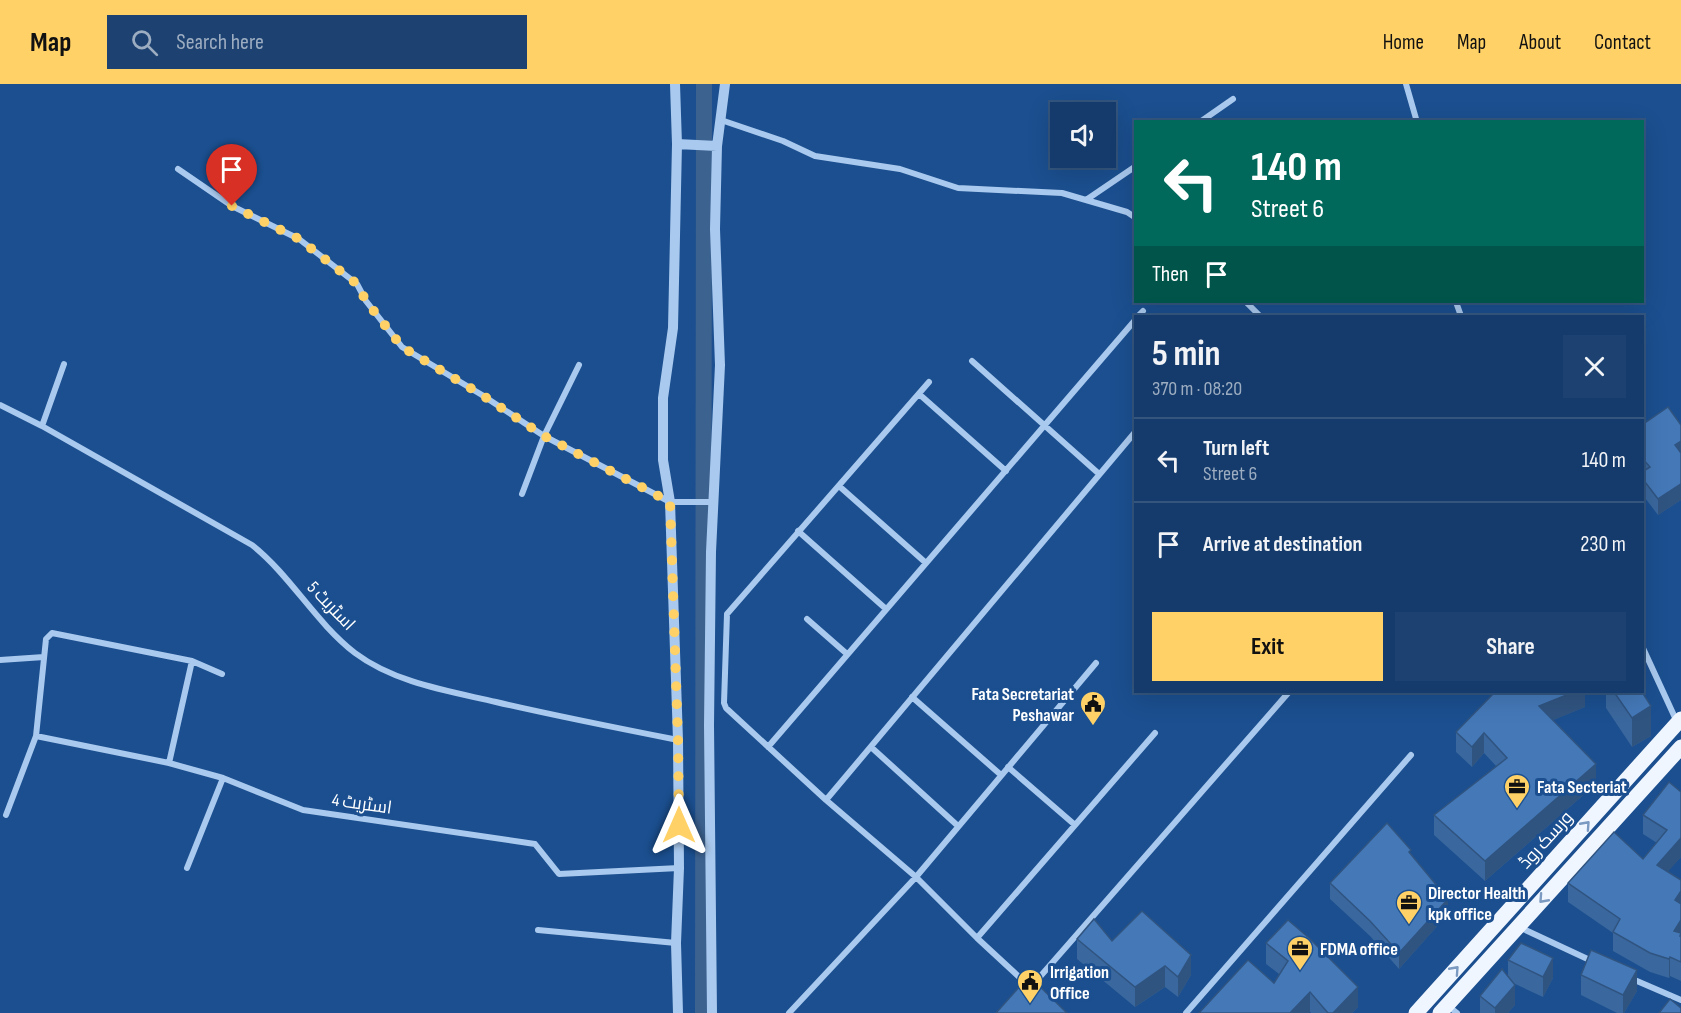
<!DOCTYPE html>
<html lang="en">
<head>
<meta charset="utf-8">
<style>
	body { margin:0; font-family:"Sofia Sans Condensed",Cairo,sans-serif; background:#1d4271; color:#f1f3f6; height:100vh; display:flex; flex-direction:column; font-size:22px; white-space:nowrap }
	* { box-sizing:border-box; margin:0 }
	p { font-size:20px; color:#9dadc1 }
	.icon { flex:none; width:33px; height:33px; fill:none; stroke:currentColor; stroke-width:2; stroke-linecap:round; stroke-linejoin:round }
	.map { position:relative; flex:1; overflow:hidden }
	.drawer { position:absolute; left:1134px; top:231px; width:510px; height:378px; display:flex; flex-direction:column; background:#143b6b; border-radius:0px; box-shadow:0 6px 24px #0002,0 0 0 2px #33557e }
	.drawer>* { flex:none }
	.banner { position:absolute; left:1134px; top:36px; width:510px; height:183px; border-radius:0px; box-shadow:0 6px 24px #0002,0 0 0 2px #33557e; background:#00695c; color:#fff; overflow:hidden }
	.fabs { position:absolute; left:1050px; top:18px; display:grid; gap:12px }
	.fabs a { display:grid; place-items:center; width:66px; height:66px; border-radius:0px; background:#143b6b; box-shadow:0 6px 24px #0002,0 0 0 2px #33557e; font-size:30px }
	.pin { position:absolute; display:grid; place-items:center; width:51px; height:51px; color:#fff; margin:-62px -26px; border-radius:50% 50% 50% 0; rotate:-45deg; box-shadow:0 0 6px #0007 }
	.pin .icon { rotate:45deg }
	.me { position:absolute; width:66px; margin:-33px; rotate:0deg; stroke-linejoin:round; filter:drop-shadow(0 0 4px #0008) }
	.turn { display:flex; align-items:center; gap:21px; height:126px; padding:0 18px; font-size:27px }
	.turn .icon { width:78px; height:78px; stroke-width:2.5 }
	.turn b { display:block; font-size:42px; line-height:51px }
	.then { display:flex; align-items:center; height:57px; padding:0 18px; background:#0003; gap:12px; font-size:22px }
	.round { display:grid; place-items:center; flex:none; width:63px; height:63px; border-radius:0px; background:#1d4271 }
	.head { display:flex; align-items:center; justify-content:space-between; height:102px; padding:0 18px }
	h1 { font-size:36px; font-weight:700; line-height:45px }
	.action { display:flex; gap:12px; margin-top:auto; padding:12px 18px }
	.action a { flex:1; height:69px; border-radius:0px; background:#ffd166; color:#111; font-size:24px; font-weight:700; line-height:69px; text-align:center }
	.action a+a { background:#1d4271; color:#f1f3f6 }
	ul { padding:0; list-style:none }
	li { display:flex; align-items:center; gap:18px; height:84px; padding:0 18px; border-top:2px solid #33557e }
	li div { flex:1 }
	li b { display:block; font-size:22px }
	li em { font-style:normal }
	header { display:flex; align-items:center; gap:36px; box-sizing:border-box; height:84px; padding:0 30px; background:#ffd166; color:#111 }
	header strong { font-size:28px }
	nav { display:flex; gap:33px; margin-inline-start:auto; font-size:21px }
	.search { width:420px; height:54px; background:#1d4271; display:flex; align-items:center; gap:15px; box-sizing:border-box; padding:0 21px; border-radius:0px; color:#9dadc1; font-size:22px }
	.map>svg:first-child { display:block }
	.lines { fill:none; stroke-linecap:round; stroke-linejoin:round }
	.canal { stroke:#3c6290; stroke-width:16 }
	.minor { stroke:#a9c9ee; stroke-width:6 }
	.tertiary { stroke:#a9c9ee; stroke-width:10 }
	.primary { stroke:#f0f6ff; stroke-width:15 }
	.wall { fill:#3a679d }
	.shaded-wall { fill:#305480 }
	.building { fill:#4478b7; stroke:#305480; stroke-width:1.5 }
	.oneway { stroke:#7b9ac1 }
	.route { stroke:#ffd166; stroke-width:10; stroke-dasharray:0 18 }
	.labels { text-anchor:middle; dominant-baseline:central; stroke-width:6; stroke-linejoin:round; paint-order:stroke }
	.street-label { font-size:18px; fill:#fff; stroke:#1b4f8f }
	.poi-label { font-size:18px; font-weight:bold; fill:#fff; stroke:#1b4f8f; text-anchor:start }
</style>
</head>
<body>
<header>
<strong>Map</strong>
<div class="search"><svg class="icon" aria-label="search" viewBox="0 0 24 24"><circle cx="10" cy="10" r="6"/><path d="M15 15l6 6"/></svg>Search here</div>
<nav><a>Home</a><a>Map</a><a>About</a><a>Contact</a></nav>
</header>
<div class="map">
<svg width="1681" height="929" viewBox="0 0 1681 929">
	<rect width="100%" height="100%" fill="#1b4f8f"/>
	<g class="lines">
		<path class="canal" d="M703 929 704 0"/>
		<path class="minor" d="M1406 0 1417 38
			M721 36 783 57 815 72 900 85 958 104 1062 109 1127 128 1136 134
			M1200 38 1233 15
			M178 85 232 122 299 155 357 200 366 217 402 263 482 311 544 352 670 418H713
			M1086 116 1136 82
			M1246 218 1260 232
			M1456 218 1461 232
			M1138 232 1143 227
			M972 277 1098 389
			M929 298 727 530 724 619 726 624 826 716 916 793 977 854 1029 902
			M919 310 1006 387
			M0 321 42 342 252 461C291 492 315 538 355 569 395 599 449 607 496 618 556 632 617 644 678 656
			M42 342 64 280
			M839 402 926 479
			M522 410 544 352 579 281
			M798 447 886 525
			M807 535 847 570
			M1642 562 1677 638
			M0 576 44 573
			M912 613 1001 691
			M36 652 169 679 223 694 303 726 535 760 559 790 679 784
			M768 663 1136 235
			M871 663 958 742
			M169 679 192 577
			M1008 683 1075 741
			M826 716 1136 347
			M6 731 36 652 46 555 52 549 192 577 222 590
			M187 784 223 694
			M1519 843 1594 878
			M538 846 676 859
			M977 854 1155 649
			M1630 894 1681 916
			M1031 903 1289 608
			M1447 921 1457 929
			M789 929 916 793 1096 579
			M1186 929 1411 671"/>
		<path class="tertiary" d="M675 0 677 60 673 244 663 314V376L670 418 678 656 679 784 676 859 678 929
			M677 60 717 62
			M712 929 709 641 711 468 720 281 715 145 717 62 725 0"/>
		<path class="primary" d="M1416 929 1681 635
			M1440 929 1681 663"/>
	</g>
	<path class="wall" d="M1642 341H1681V416L1658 431 1642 410Z
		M1585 608V623L1553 636 1596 700 1485 797 1434 751V731L1497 683 1484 669 1472 683 1456 668V648Z
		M1606 608H1642L1651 652 1632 663 1606 624Z
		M1681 708V773L1667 788 1681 796V897L1670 892 1669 894 1650 888 1613 867V849L1568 818V799L1643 775 1657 759 1643 750V731Z
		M1411 771 1448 830 1399 885 1370 852 1330 815V799Z
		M1077 855 1112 857 1191 891 1178 913 1165 903 1135 923 1077 875Z
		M1266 859 1358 923 1352 929H1311L1279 890 1266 880Z
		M1508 876 1553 894 1543 913 1513 899 1515 921 1508 929H1480V912L1508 892Z
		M1581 891 1637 907 1624 929H1617L1581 911Z"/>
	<path class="shaded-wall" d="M1681 357V373L1675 361Z
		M1681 400V416L1658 431V415Z
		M1574 608H1585V623L1539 642V622Z
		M1651 622V652L1632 663V634Z
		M1484 649V669L1472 683V663Z
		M1596 680V700L1485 797V777Z
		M1681 754V773L1657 800V781Z
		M1681 807V826L1675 816Z
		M1448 815V830L1399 885V869Z
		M1681 836V855L1674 847Z
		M1191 871V891L1178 913V893Z
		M1670 873V892L1669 894V875Z
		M1553 874V894L1543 913V893Z
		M1165 882V903L1135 923V903Z
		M1637 886V907L1624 929H1623V911Z
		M1515 901V921L1508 929H1495V924Z
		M1358 903V923L1352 929H1333Z
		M1310 908V928L1309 929H1290Z"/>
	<path class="building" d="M1668 323 1681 341V357L1675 361 1681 369V400L1658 415 1642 394V388L1650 383 1642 374V341Z
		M1495 608H1574L1539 622 1596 680 1485 777 1434 731 1507 674 1484 649 1472 663 1456 648Z
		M1614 608H1642L1651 622 1632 634Z
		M1669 698 1681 708V754L1657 781 1681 796V807L1675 816 1681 820V836L1674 847 1681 849 1680 852H1681V878L1670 873 1669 875 1650 869 1613 848 1620 835 1568 799 1614 748 1643 775 1667 746 1643 731Z
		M1387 739 1411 766 1409 768 1448 815 1399 869 1370 837 1330 799Z
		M1142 827 1191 871 1178 893 1165 882 1135 903 1077 855 1094 835 1112 857Z
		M1288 836 1309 854 1358 903 1333 929H1328L1310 908 1290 929H1199L1248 876 1274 899 1288 877 1266 859Z
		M1521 859 1553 874 1543 893 1508 876Z
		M1591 866 1637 886 1623 911 1581 891Z
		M1502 885 1515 901 1495 924 1480 912Z
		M1029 892 1067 929H996Z
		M1670 915 1681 924V929H1659Z"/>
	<defs><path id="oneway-chevron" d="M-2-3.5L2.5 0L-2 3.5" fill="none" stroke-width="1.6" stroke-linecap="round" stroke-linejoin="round" transform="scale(1.5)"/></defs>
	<g class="oneway">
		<use href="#oneway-chevron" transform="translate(1586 741) rotate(-48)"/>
		<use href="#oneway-chevron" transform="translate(1543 815) rotate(132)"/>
		<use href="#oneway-chevron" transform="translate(1455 886) rotate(-48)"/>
	</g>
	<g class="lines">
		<path class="route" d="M232 122 299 155 357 200 366 217 402 263 482 311 544 352 670 418 678 656 679 741"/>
	</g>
	<defs>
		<symbol id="civic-pin" viewBox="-11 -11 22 30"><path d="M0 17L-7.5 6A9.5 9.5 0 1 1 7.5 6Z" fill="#ffd166" stroke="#1b4f8f"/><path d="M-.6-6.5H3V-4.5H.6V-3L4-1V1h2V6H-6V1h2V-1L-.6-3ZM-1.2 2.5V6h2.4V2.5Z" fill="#111"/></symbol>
		<symbol id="office-pin" viewBox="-11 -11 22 30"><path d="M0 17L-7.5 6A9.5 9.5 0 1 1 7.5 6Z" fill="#ffd166" stroke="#1b4f8f"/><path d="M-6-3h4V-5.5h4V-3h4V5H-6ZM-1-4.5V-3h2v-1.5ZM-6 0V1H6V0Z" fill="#111"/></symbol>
	</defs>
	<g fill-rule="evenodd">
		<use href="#civic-pin" x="1078" y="605" width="30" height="40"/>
		<use href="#office-pin" x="1502" y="688" width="30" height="40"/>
		<use href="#office-pin" x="1394" y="804" width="30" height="40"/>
		<use href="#office-pin" x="1285" y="850" width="30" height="40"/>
		<use href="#civic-pin" x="1015" y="883" width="30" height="40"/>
	</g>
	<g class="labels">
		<g class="street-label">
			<text transform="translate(331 522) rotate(46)">اسٹریٹ 5</text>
			<text transform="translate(362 720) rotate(8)">اسٹریٹ 4</text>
			<text transform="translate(1546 756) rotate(-48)">ورسک روڈ</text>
		</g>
		<g class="poi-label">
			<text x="1074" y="610" text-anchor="end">Fata Secretariat<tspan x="1074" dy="21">Peshawar</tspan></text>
			<text x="1537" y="703">Fata Secteriat</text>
			<text x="1428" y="809">Director Health<tspan x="1428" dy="21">kpk office</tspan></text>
			<text x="1320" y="865">FDMA office</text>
			<text x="1050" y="888">Irrigation<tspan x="1050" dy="21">Office</tspan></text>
		</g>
	</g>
</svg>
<div class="fabs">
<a><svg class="icon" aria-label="sound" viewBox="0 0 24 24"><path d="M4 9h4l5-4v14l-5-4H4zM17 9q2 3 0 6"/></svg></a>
</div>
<div class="pin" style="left:232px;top:122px;background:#d93025"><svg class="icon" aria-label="arrive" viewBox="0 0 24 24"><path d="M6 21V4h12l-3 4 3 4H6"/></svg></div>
<svg class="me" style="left:679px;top:741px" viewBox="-20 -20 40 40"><path d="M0-17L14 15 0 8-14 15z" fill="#ffd166" stroke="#fff" stroke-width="4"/></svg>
<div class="banner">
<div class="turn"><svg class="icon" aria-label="left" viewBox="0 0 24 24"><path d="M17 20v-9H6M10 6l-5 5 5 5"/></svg><div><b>140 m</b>Street 6</div></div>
<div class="then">Then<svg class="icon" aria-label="arrive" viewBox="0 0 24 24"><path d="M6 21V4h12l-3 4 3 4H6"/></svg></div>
</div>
<section class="drawer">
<div class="head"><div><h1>5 min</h1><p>370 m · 08:20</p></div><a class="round"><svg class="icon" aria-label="close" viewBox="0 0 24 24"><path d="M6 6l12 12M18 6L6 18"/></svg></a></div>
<ul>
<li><svg class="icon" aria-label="left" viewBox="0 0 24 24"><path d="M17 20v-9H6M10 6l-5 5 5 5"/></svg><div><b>Turn left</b><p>Street 6</p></div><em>140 m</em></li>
<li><svg class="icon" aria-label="arrive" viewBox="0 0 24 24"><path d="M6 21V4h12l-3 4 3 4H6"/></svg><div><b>Arrive at destination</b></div><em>230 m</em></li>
</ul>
<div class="action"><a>Exit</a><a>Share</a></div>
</section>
</div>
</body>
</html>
